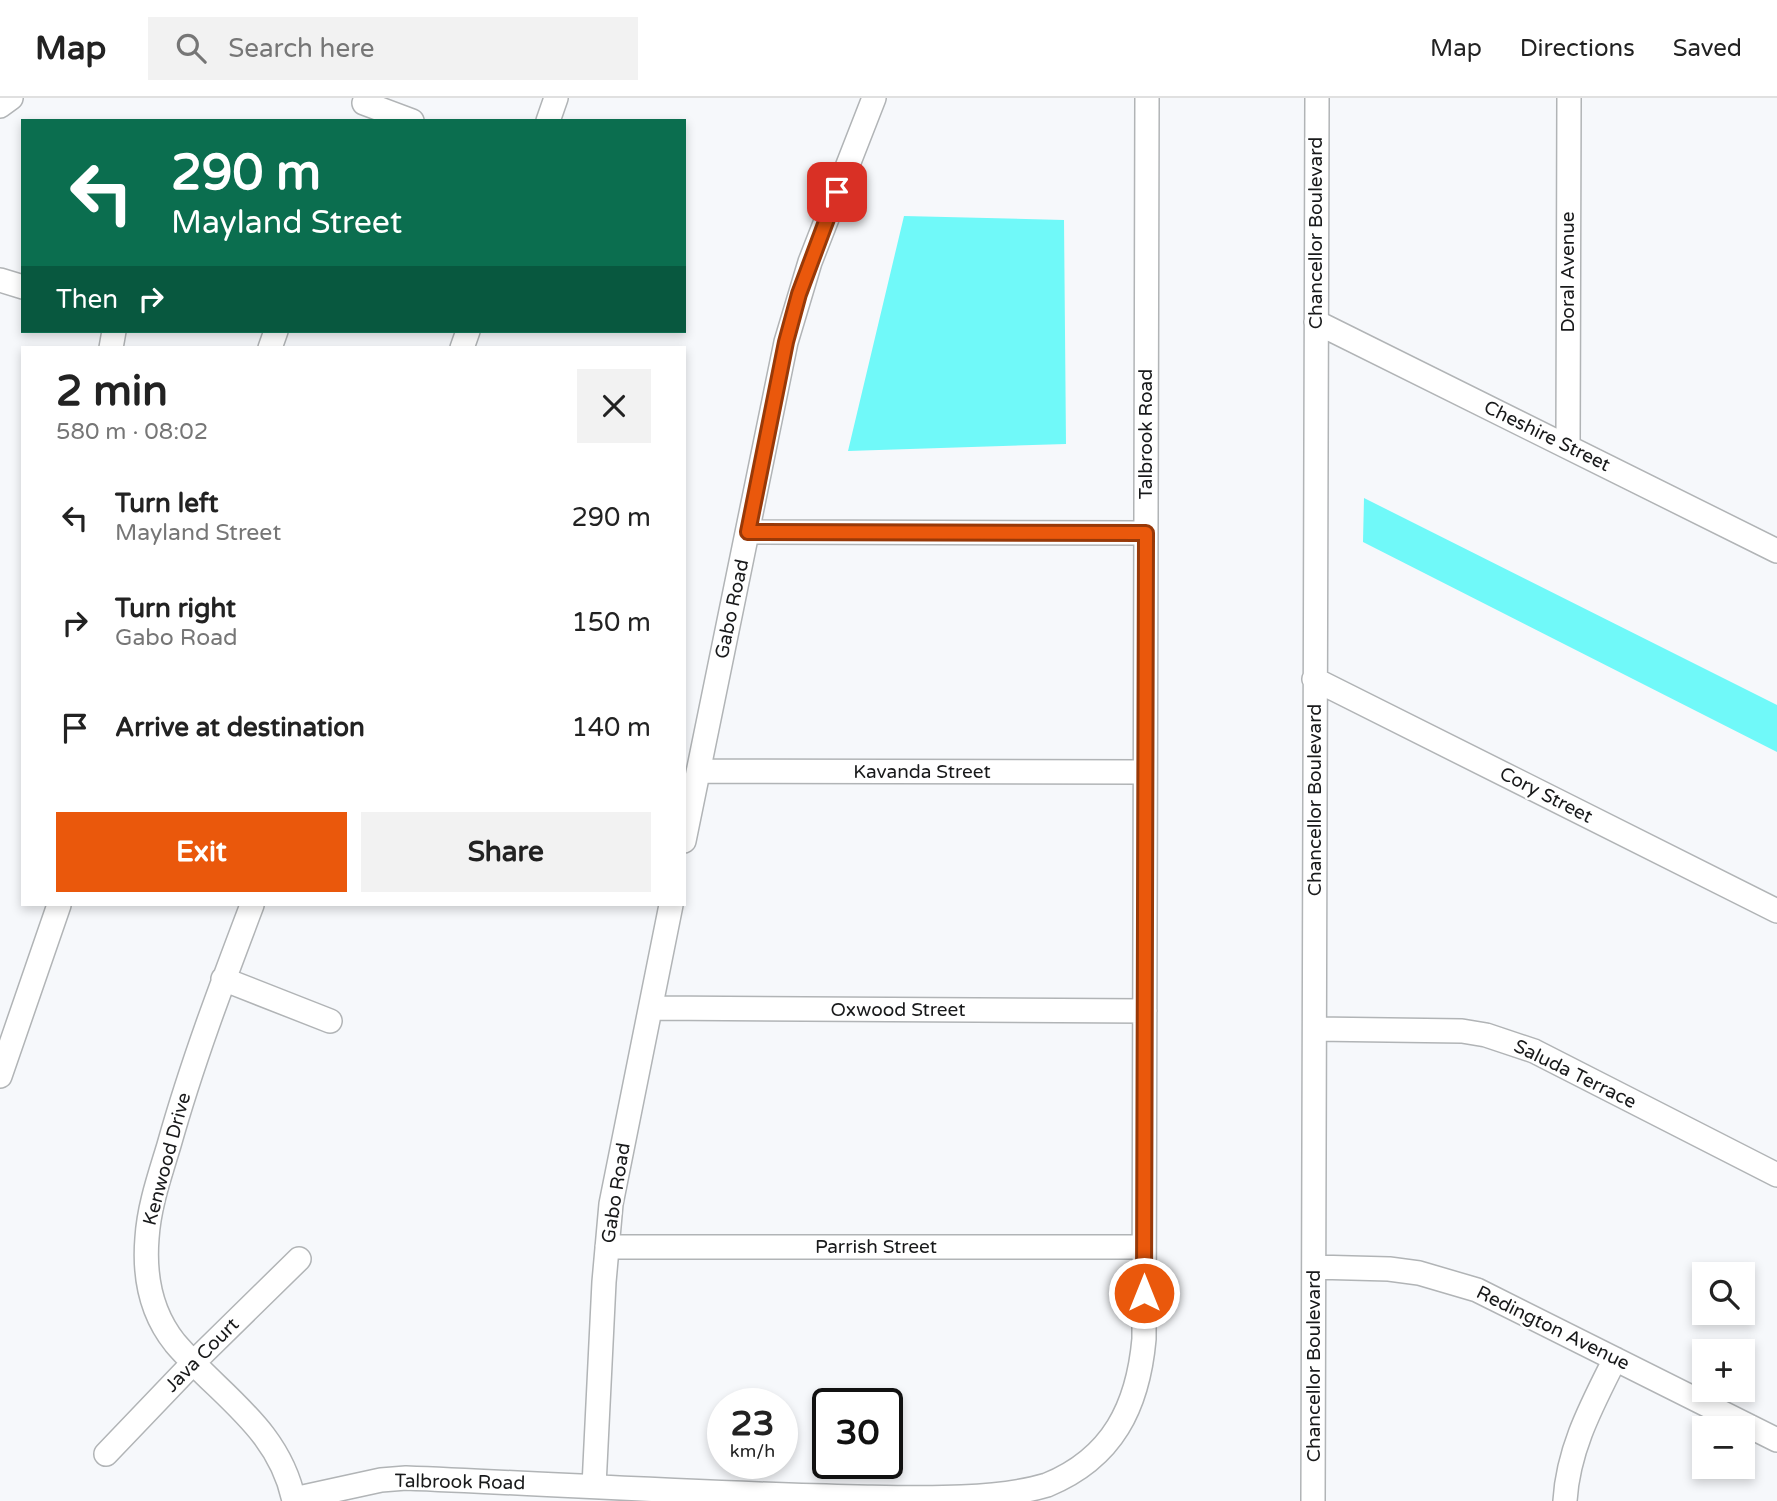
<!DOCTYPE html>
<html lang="en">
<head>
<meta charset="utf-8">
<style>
	body { margin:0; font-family:"Varela Round",sans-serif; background:#f2f2f2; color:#222; height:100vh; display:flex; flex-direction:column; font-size:26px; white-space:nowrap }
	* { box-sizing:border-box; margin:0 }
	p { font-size:23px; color:#767676 }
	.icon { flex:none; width:38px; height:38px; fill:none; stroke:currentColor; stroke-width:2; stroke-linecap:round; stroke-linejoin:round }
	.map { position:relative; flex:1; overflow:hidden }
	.details { position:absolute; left:21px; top:248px; width:665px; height:560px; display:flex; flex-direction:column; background:#fff; border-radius:0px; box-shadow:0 4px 10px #0003 }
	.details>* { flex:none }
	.guide { position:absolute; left:21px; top:21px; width:665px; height:214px; border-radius:0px; box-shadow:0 4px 10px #0003; background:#0b6e4f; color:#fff; overflow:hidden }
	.buttons { position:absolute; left:1692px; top:1164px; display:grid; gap:14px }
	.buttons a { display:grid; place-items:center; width:63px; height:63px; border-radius:0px; background:#fff; box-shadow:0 4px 10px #0003; font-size:35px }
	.speed { position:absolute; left:707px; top:1290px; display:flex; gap:14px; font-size:35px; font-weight:700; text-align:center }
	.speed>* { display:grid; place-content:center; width:91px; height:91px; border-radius:50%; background:#fff; box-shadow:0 4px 10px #0003; line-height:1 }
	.speed small { font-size:18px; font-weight:400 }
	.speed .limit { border:4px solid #111; border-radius:10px; background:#fff; color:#111 }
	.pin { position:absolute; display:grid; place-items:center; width:60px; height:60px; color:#fff; margin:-30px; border-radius:14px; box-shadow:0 4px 10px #0006 }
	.me { position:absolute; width:77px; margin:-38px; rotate:0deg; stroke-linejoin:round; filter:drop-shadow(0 0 5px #0008) }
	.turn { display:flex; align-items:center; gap:24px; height:147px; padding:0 35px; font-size:32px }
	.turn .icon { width:91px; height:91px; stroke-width:2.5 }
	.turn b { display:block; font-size:49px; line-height:60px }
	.then { display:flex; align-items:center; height:66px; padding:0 35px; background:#0003; gap:14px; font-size:26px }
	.round { display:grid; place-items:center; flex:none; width:74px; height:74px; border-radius:0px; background:#f2f2f2 }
	.overview { display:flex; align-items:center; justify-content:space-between; height:119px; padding:0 35px }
	h1 { font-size:42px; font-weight:700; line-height:52px }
	.button { display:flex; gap:14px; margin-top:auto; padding:14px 35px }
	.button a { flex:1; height:80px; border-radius:0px; background:#ea580c; color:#fff; font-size:28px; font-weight:700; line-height:80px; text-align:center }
	.button a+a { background:#f2f2f2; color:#222 }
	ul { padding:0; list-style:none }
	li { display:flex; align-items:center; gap:21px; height:105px; padding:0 35px }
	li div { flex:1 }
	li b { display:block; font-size:26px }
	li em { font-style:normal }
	header { display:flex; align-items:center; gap:42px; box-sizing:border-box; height:98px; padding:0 35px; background:#fff; border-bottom:2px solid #e0e0e0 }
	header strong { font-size:33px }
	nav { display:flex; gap:38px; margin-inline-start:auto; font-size:24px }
	.search { width:490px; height:63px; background:#f2f2f2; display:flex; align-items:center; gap:18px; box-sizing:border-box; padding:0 24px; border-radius:0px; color:#767676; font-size:26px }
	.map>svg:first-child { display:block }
	.water { fill:#70f9f9 }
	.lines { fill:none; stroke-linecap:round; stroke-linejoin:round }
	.minor-casing { stroke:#b1b4b6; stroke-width:26 }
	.minor { stroke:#fff; stroke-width:23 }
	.route-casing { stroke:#983908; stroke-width:18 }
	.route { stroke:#ea580c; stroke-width:12 }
	.labels { text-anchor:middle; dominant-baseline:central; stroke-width:5; stroke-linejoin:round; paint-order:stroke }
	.street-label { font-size:19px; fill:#18191a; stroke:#fff }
</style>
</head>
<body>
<header>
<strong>Map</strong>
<div class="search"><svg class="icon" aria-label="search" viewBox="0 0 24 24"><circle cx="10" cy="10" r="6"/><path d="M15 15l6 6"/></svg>Search here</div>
<nav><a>Map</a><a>Directions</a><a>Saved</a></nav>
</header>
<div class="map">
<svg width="1777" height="1403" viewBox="0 0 1777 1403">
	<rect width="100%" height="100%" fill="#f6f8fb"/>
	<path class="water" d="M904 118 1064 122 1066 346 848 353Z
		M1364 400 1777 607V654L1363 444Z"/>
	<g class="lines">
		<defs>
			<path id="minor" d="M364 5 412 23
				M0 8 11 0
				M548 23 556 0
				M0 182 23 189
				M1316 224 1777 453
				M111 250 114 233
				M270 250 276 233
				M462 250 468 233
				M1568 348 1569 0
				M748 434 1146 435
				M1314 581 1777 813
				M699 673 1145 674
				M684 743 786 244 810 164 874 0
				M252 807C222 886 192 965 169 1047 160 1077 149 1108 147 1140 144 1177 151 1215 175 1245 220 1298 279 1330 294 1403
				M223 881 330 923
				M651 910 1145 913
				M1315 931 1462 933 1486 937 1534 953 1777 1077
				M0 978 59 807
				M607 1149H1144
				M1314 1169 1389 1171 1419 1175 1477 1192 1777 1342
				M106 1356 194 1264 299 1161
				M594 1388 604 1184 611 1106 671 807
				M294 1401 381 1382 406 1380C556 1386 707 1396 858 1399 915 1400 994 1403 1047 1387 1113 1360 1138 1308 1144 1241L1147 0
				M1313 1403 1317 0
				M1565 1403C1568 1351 1592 1307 1615 1261"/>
		</defs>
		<use href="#minor" class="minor-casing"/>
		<use href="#minor" class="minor"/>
	</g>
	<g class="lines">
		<defs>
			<path id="route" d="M837 94 799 196 786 244 748 434 1146 435 1144 1195"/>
		</defs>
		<use href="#route" class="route-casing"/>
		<use href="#route" class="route"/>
	</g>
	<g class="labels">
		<g class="street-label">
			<text transform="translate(1316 135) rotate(-90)">Chancellor Boulevard</text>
			<text transform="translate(1568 174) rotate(-90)">Doral Avenue</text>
			<text transform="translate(1146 336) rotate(-90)">Talbrook Road</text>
			<text transform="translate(1547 338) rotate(26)">Cheshire Street</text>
			<text transform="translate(732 511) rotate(-78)">Gabo Road</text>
			<text x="922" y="674">Kavanda Street</text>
			<text transform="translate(1546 697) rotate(27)">Cory Street</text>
			<text transform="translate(1315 702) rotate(-90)">Chancellor Boulevard</text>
			<text x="898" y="912">Oxwood Street</text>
			<text transform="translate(1575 976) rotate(26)">Saluda Terrace</text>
			<text transform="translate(167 1061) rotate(-75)">Kenwood Drive</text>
			<text transform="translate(616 1095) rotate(-81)">Gabo Road</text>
			<text x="876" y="1149">Parrish Street</text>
			<text transform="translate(1553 1230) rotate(26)">Redington Avenue</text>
			<text transform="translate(202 1257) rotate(-45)">Java Court</text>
			<text transform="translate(1314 1268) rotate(-90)">Chancellor Boulevard</text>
			<text transform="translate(460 1384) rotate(1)">Talbrook Road</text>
		</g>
	</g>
</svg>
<div class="buttons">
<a><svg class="icon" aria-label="search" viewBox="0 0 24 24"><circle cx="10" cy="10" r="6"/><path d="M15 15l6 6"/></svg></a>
<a>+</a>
<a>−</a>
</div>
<div class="speed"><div>23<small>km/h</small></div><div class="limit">30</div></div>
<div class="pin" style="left:837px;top:94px;background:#d93025"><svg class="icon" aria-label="arrive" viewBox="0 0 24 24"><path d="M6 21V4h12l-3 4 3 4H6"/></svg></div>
<svg class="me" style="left:1144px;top:1195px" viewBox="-20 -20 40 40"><circle r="17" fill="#ea580c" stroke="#fff" stroke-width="3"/><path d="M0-11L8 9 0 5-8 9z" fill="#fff"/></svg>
<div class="guide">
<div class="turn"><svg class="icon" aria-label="left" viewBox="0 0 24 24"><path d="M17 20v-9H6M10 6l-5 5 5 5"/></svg><div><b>290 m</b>Mayland Street</div></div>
<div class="then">Then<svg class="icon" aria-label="right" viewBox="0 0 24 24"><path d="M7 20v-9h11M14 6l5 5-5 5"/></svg></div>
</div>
<section class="details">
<div class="overview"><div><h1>2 min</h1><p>580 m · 08:02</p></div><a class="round"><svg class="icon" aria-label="close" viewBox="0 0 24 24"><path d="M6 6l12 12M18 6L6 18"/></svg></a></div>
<ul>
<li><svg class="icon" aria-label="left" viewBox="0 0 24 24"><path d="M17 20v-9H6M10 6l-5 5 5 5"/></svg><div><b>Turn left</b><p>Mayland Street</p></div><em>290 m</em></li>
<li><svg class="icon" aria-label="right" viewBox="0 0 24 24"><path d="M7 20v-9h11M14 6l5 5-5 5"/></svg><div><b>Turn right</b><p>Gabo Road</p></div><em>150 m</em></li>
<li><svg class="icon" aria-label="arrive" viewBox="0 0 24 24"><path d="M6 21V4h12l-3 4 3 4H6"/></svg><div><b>Arrive at destination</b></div><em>140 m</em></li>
</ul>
<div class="button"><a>Exit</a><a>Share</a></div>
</section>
</div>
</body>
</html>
